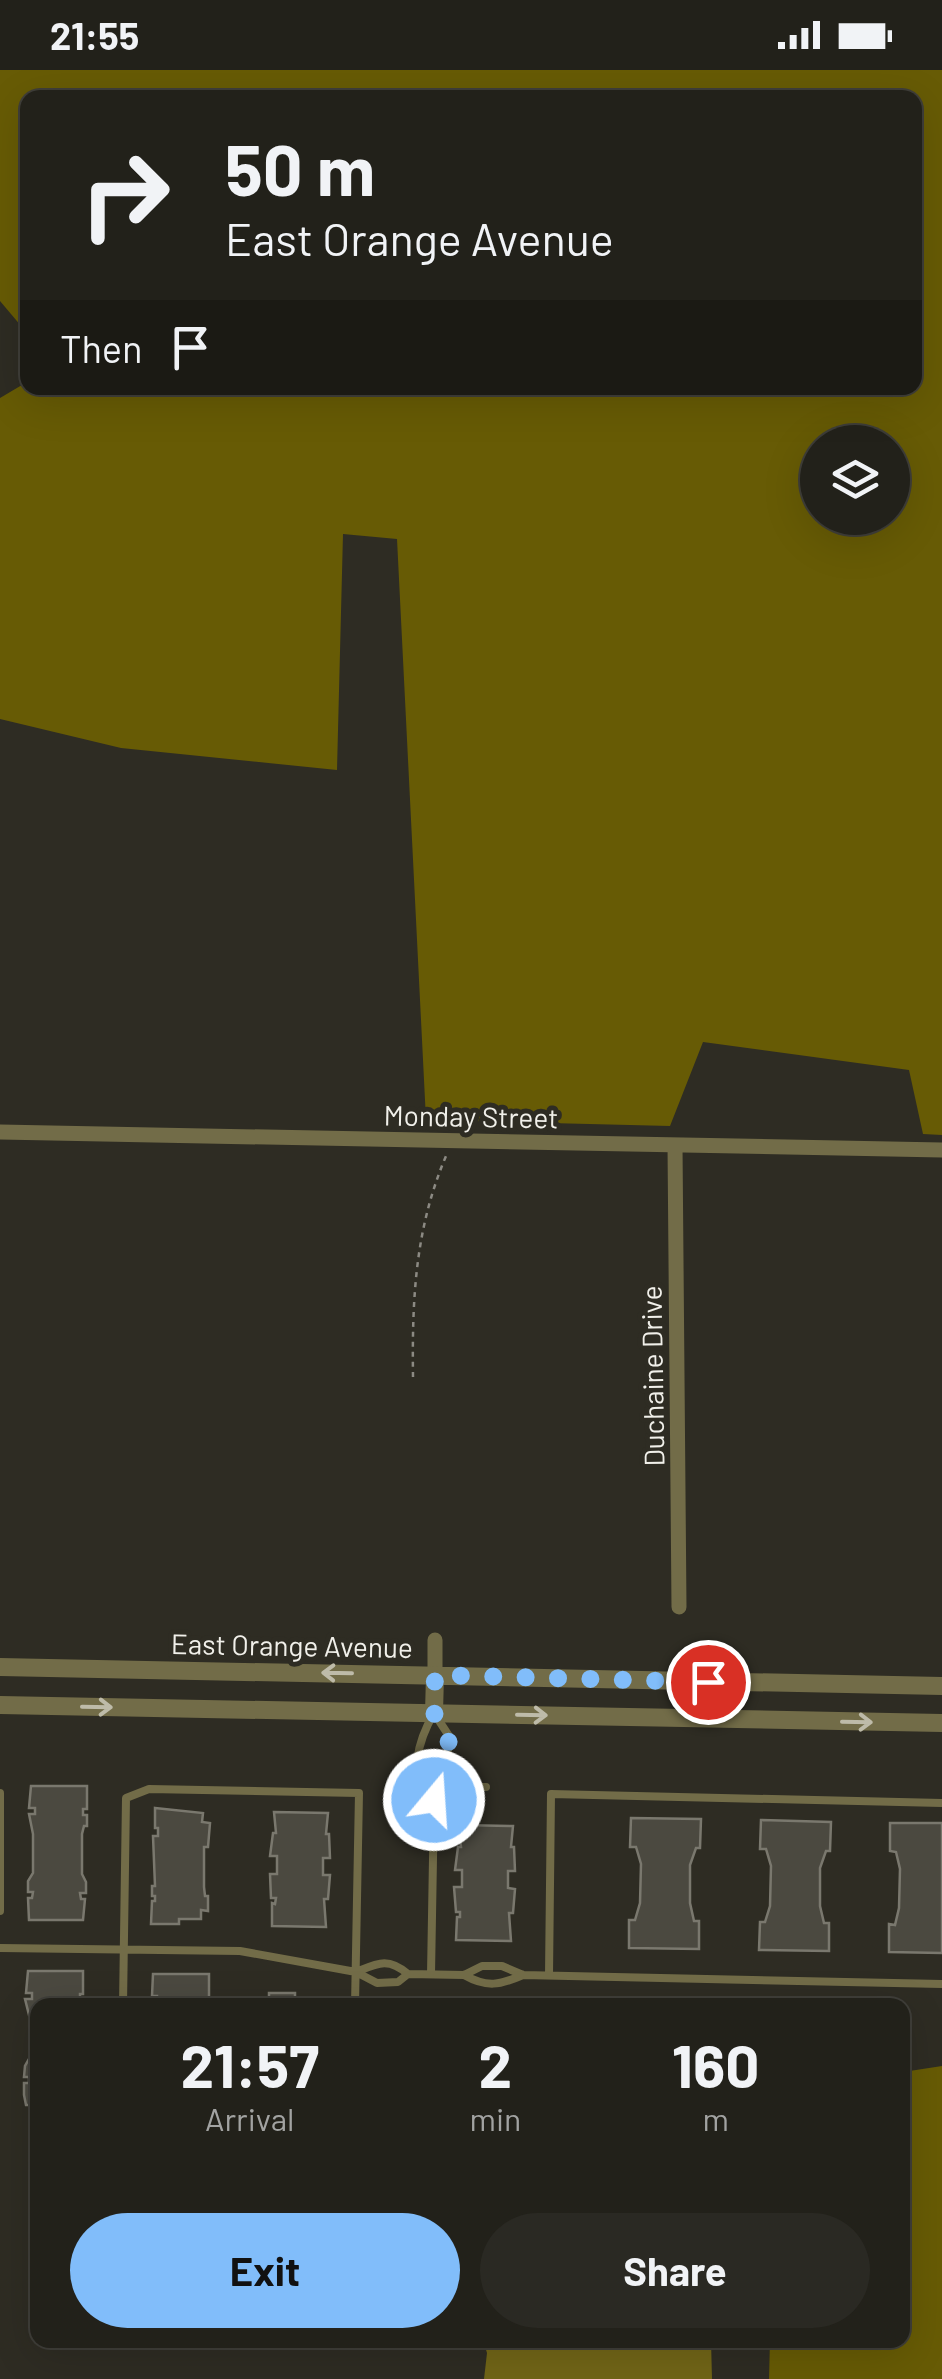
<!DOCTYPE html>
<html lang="en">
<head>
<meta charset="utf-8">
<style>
	body { margin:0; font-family:Barlow,sans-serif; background:#2a2923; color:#f1f3f6; height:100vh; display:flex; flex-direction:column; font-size:38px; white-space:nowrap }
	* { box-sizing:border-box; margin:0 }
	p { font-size:32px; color:#a2a3a2 }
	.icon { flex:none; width:55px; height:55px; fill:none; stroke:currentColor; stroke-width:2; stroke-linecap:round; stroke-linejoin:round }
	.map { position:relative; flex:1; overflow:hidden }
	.side { position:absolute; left:30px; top:1928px; width:880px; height:350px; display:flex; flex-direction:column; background:#22211a; border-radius:20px; box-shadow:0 10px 40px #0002,0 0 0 2px #3f3e39 }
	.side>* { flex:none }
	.top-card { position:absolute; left:20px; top:20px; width:902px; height:305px; border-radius:20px; box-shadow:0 10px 40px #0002,0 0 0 2px #3f3e39; background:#22211a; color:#f1f3f6; overflow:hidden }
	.buttons { position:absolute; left:800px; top:355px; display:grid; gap:20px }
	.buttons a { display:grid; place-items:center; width:110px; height:110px; border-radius:50%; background:#22211a; box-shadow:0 10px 40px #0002,0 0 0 2px #3f3e39; font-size:50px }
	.pin { position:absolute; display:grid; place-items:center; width:85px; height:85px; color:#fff; margin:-42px; border:5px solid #fff; border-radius:50%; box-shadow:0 2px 10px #0007 }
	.me { position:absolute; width:110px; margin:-55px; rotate:18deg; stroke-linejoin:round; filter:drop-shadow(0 0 8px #0008) }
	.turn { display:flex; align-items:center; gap:35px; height:210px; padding:0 40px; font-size:45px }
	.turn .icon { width:130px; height:130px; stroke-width:2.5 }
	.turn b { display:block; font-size:70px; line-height:85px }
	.then { display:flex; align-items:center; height:95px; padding:0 40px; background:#0003; gap:20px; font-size:38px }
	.eta { display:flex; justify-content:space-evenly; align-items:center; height:170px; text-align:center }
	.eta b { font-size:60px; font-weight:700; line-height:70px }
	.primary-button { display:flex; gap:20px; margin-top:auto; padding:20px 40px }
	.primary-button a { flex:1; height:115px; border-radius:60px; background:#81bdfa; color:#111; font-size:40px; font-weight:700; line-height:115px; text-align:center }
	.primary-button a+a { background:#2a2923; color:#f1f3f6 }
	.status { display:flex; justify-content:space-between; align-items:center; height:70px; padding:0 50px; background:#22211a; direction:ltr }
	.status svg { height:28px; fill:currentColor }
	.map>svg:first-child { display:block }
	.forest { fill:#675b05; fill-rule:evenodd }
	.water { fill:#716517 }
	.building { fill:#4b4940; stroke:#7a786e; stroke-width:2.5 }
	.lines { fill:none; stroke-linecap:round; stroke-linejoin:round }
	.path { stroke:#8c8a83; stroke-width:2.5; stroke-dasharray:5 5; stroke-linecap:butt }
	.service { stroke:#726c48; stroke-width:8 }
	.minor { stroke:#726c48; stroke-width:15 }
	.tertiary { stroke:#726c48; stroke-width:18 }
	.oneway { stroke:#bebba9 }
	.route { stroke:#81bdfa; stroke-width:18; stroke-dasharray:0 32.4 }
	.labels { text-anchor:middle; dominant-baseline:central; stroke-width:10; stroke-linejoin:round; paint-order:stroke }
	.street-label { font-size:28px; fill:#f1f0ea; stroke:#2e2c23 }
</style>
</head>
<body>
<div class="status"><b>21:55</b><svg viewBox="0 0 49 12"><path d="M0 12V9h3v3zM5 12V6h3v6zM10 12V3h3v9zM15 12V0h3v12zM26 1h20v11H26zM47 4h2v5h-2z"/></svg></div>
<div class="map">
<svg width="942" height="2309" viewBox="0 0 942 2309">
	<rect width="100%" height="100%" fill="#2e2c23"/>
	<path class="forest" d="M0 0H942V1065L923 1064 909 1000 703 972 670 1056 426 1050 397 469 343 464 337 700 121 678 0 649V328L27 312 28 318H915V28H28L27 263 0 231ZM818 372H892V448H818Z
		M942 1996V2309H769L770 2270H902L903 2002Z"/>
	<path class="water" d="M483 2270H711L712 2309H484L487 2283Z"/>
	<path class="building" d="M31 1716H87V1739H83V1745H87V1756H84L82 1764V1804L86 1812V1823H80L81 1829H85L83 1850H29L28 1828H32L33 1822H28V1811L33 1803V1764L29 1744H35V1738H29Z
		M155 1738 203 1743 202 1752 210 1753 208 1777H204V1817L205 1826H208V1841L201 1840V1849H179V1854H151L152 1831H155V1826H152V1816H155L153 1766H158V1758H155Z
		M274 1742 328 1743 326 1764H329L330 1788H323V1805H330L328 1829H324L326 1857 272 1856V1833L275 1834 276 1828H271L270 1804H277V1786H270L273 1763H276Z
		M631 1748 701 1749 700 1778H696L690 1795V1833L694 1851H699V1879L629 1878V1850H635L640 1833 641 1794 636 1777H630Z
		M761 1750 831 1752 830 1781H826L820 1798V1836L824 1853H829V1881L759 1880 760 1852H765L770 1836 771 1796 766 1779H760Z
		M890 1753H942V1883L889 1882V1854L895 1855 899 1838 900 1799 896 1782 890 1781Z
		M459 1755 513 1756 511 1777H514L515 1801H508V1818L515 1819 513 1843H509L511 1871 456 1870 457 1847H460V1842H456L454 1817H462V1800H455L458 1777H461Z
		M28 1901H83V1924H80V1929L84 1930V1935H38V2035H26L24 2025V2013H29V2007H24L25 1996 30 1987V1949L25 1929H32V1923H26Z
		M153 1904H209V1927L205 1928V1933L209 1935H151L157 1932V1926H152Z
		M269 1923H295V1928H317V1935H269Z"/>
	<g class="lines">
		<path class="path" d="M413 1307C412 1229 415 1159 446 1086"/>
		<path class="service" d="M434 1643 449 1666 445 1724 434 1730C404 1711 420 1667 434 1643Z
			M447 1717H486
			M0 1723V1841
			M0 1878 240 1881 356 1902 377 1913 398 1912 408 1904 464 1905 482 1896H502L523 1905 942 1914
			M356 1902C378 1893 388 1887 408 1904
			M431 1904 434 1730
			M464 1905C487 1918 500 1915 523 1905
			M549 1905 551 1724 942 1733
			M123 1935 126 1728 149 1719 359 1723 355 1935"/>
		<path class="minor" d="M0 1062 942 1080
			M675 1075 679 1537
			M435 1605V1570"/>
		<path class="tertiary" d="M0 1597 942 1616
			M0 1635 942 1653
			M434 1643 435 1605"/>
	</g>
	<defs><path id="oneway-shaft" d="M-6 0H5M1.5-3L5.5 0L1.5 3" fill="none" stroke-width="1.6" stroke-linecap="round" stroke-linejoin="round" transform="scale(2.5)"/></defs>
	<g class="oneway">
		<use href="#oneway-shaft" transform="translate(337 1603) rotate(-179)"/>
		<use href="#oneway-shaft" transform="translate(97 1637) rotate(1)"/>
		<use href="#oneway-shaft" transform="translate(532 1645) rotate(1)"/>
		<use href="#oneway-shaft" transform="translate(857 1652) rotate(1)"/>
	</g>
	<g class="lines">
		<path class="route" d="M434 1730 445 1724 449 1666 434 1643 435 1605 708 1612"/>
	</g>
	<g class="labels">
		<g class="street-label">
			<text transform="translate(471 1046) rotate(1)">Monday Street</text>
			<text transform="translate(652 1306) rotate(-91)">Duchaine Drive</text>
			<text transform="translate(292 1575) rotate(1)">East Orange Avenue</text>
		</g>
	</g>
</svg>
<div class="buttons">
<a><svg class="icon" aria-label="layers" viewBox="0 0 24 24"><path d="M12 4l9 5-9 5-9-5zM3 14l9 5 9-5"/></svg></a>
</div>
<div class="pin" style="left:708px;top:1612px;background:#d93025"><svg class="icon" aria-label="arrive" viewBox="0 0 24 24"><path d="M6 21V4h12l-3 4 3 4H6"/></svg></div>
<svg class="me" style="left:434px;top:1730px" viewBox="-20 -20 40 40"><circle r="17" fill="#81bdfa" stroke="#fff" stroke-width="3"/><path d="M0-11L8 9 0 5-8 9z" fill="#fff"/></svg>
<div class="top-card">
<div class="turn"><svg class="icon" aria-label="right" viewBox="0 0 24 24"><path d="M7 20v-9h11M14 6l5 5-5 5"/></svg><div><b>50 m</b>East Orange Avenue</div></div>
<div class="then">Then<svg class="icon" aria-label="arrive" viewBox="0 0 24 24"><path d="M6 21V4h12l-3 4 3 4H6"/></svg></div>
</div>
<section class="side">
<div class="eta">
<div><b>21:57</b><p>Arrival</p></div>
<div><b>2</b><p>min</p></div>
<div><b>160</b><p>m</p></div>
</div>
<div class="primary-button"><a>Exit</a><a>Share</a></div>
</section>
</div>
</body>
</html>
